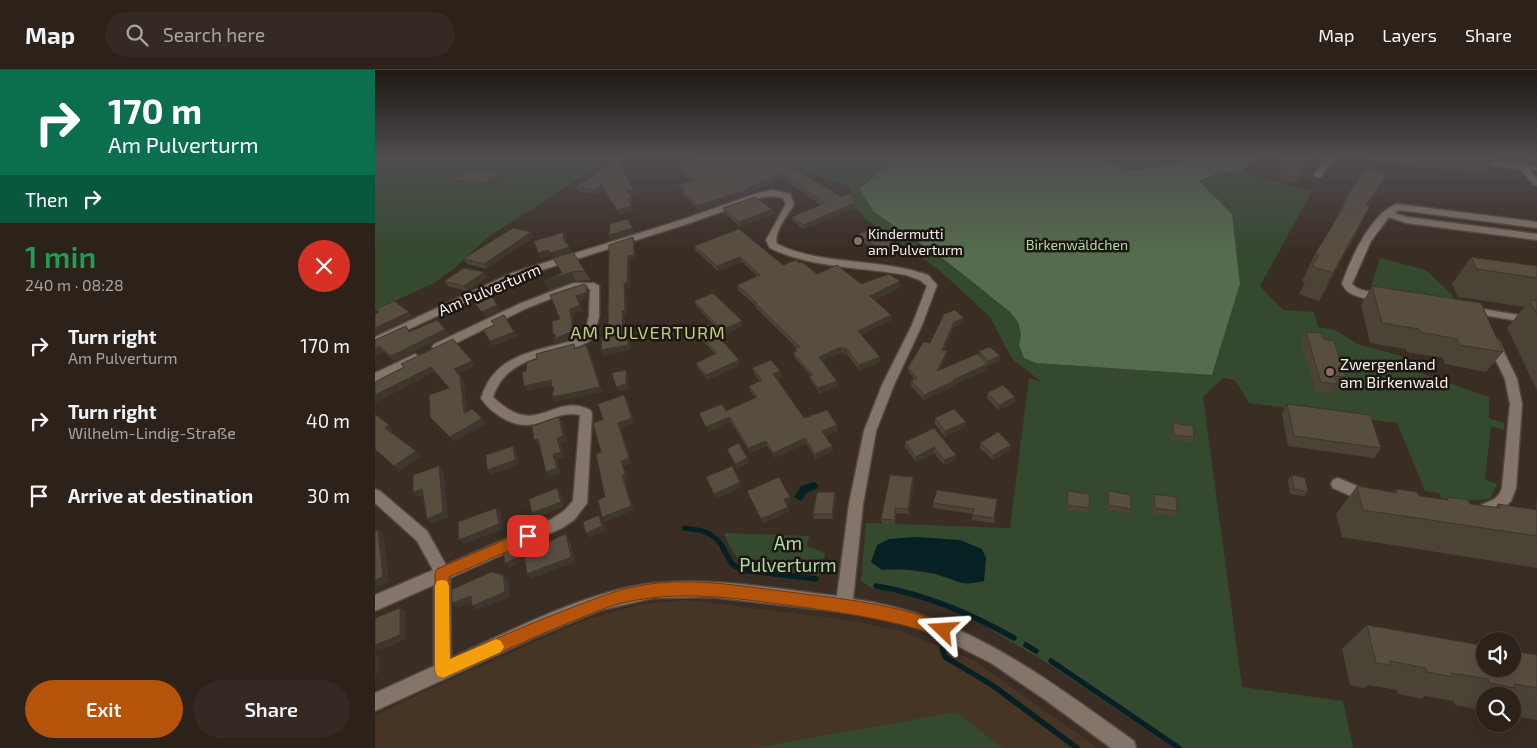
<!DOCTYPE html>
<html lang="en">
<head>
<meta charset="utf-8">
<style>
	body { margin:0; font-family:"Exo 2",sans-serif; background:#342a23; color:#f1f3f6; height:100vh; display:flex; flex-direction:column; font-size:19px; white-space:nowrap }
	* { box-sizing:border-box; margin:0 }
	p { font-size:16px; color:#a6a4a2 }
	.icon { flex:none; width:28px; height:28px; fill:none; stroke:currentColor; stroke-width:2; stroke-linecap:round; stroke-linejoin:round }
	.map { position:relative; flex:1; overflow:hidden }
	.drawer { display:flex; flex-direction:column; background:#2c221a; width:375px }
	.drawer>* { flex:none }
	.banner { background:#0b6e4f; color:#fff; overflow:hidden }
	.tools { position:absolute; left:1101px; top:562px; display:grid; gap:10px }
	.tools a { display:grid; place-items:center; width:45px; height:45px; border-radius:50%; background:#2c221a; box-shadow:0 5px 20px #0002,0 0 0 1px #483f39; font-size:25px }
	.pin { position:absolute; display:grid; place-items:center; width:42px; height:42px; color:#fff; margin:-21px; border-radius:10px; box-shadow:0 2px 8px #0006 }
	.me { position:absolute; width:55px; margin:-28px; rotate:290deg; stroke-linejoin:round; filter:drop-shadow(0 0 4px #0008) }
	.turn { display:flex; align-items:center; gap:18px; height:105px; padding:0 25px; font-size:22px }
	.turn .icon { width:65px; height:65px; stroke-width:2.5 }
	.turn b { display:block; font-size:35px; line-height:42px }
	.then { display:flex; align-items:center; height:48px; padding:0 25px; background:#0003; gap:10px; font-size:19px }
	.round { display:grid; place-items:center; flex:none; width:52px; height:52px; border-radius:26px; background:#342a23 }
	.headline { display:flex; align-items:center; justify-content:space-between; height:85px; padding:0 25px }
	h1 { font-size:30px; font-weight:600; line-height:38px; color:#1e9e55 }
	.action { display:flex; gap:10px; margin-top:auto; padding:10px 25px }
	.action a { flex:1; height:58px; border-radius:30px; background:#b45309; color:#fff; font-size:20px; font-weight:600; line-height:58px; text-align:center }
	.action a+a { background:#342a23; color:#f1f3f6 }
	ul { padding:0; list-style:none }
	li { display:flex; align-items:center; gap:15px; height:75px; padding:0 25px }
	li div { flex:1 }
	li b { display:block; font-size:19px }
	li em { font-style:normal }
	header { display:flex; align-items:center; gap:30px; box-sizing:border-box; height:70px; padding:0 25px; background:#2c221a; border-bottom:1px solid #483f39 }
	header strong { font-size:24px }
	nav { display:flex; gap:28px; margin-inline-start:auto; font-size:18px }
	.search { width:350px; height:45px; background:#342a23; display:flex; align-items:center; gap:12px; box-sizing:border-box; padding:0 18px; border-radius:28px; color:#a6a4a2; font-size:19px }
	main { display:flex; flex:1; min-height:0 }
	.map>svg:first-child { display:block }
	.built { fill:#463425 }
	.green { fill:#35492e; fill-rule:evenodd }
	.forest { fill:#556c4d }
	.water { fill:#052123 }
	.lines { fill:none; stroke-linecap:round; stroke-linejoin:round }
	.stream-far1 { stroke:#052123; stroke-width:5 }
	.stream { stroke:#052123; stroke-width:5.5 }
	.minor-casing { stroke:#544940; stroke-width:3 }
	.minor { fill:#837569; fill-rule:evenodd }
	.wall { fill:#4c4337 }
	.shaded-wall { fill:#3e372d }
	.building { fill:#584e40; stroke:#3e372d }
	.route { fill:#b45309; stroke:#753606 }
	.slow { fill:#f59e0b }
	.education-dot { fill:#8d6e63; stroke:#1c1712; stroke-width:2 }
	.labels { text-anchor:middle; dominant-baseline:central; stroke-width:5; stroke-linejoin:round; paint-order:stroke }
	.far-poi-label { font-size:14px; fill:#f6eee7; stroke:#1c1712; text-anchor:start }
	.far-park-label { font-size:14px; fill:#b1d9a3; stroke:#1c1712 }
	.street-label { font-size:16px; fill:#f6eee7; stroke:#1c1712 }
	.poi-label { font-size:16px; fill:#f6eee7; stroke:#1c1712; text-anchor:start }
	.neighbourhood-label { font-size:18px; letter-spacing:1px; fill:#c5c97c; stroke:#1c1712 }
	.near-park-label { font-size:19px; fill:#b1d9a3; stroke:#1c1712 }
</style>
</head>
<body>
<header>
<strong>Map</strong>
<div class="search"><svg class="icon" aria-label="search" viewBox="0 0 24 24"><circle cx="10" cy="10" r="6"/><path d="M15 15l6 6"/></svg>Search here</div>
<nav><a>Map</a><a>Layers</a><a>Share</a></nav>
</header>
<main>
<section class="drawer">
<div class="banner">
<div class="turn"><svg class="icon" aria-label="right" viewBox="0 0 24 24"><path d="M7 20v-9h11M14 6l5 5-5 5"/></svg><div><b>170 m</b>Am Pulverturm</div></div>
<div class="then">Then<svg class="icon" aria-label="right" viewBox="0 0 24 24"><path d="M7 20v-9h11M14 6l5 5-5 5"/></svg></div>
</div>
<div class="headline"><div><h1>1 min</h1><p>240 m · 08:28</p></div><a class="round" style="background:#d93025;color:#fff"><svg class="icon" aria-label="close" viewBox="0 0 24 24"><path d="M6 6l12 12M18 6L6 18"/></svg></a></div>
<ul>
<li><svg class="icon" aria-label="right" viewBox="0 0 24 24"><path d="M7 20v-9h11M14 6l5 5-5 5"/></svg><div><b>Turn right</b><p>Am Pulverturm</p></div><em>170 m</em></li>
<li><svg class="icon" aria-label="right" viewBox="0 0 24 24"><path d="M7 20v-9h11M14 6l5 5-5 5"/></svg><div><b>Turn right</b><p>Wilhelm-Lindig-Straße</p></div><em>40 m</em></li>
<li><svg class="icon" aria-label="arrive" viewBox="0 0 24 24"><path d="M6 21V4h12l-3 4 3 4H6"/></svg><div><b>Arrive at destination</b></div><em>30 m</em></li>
</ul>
<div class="action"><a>Exit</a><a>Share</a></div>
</section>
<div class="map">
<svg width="1162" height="678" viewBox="0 0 1162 678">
	<rect width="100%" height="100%" fill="#3a2d23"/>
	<path class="built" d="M313 530 474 550 526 561 598 590 723 678H0V646L54 619 207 551 266 534Z"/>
	<path class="green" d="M0 87H237L112 168 80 198 59 213 0 240Z
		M382 87H521L498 109 540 172 575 194 635 242 643 252 646 265 644 275 649 288 661 293 837 305 865 214 857 144 823 111 848 101 866 102 937 121 885 216 908 240 939 242 943 257 961 260 982 274 1030 287V295L1038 297 1037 300 1114 327V348L1129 353V360L1116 356 1110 409 1122 414 1115 429 1085 431 1066 428 1064 423 1050 421 1022 353 874 333 860 310 848 308 828 327 867 617 968 631 978 678H799L672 593 585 541 549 528 497 518 486 511 491 453 635 458 654 308 667 312 637 289 615 247 563 199 490 149 478 134 475 117ZM611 488 593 515 560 504 520 498Z
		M713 87H821L812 91 754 101 728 90Z
		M1005 188 1051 200 1079 227 1073 229 996 216Z
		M349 463 434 466 432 476 450 483 445 505C426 503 382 501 368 492 357 485 354 474 349 463Z
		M582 642 627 678H379Z"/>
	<path class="forest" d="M521 87H713L728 90 754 101 812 91 821 87H880L866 102 848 101 824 111 857 144 865 214 837 305 661 293 649 288 644 275 646 265 643 252 635 242 575 194 499 142 485 119Z"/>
	<path class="water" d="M439 412 444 416 441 419 433 422 426 431 419 427 426 416Z
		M542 467 585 470 607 479 611 488 609 511C584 517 583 510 561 504 544 500 524 498 507 500L496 492 502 475 514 469Z"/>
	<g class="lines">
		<path class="stream-far1" d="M309 458C327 460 340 462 349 479"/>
		<path class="stream" d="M348 478 357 494 367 500 441 509
			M501 516C551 524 595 543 639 568
			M651 575 661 581
			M567 578 570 587 617 615 702 678
			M676 591 804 678"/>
		<defs>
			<path id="minor" d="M951 87H959L946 107H940L939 105Z
				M1097 90 1141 94 1145 92 1150 94 1162 96V100H1154L1162 108V115H1159L1145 99 1100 94H1097Z
				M398 120 415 124 419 134C413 145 398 162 402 174 444 194 492 189 536 200L553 205 562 215 547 255 519 315 501 361 488 434 478 529C589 544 670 608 759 671L761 678H736L669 629 616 593 561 565 536 556 484 544 336 527 278 528 226 540 163 566 0 641V623L59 596V515L0 541V525L58 500 42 471 0 433V419L5 421 52 461 71 495 177 449 189 441 198 431 205 345C176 338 161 369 126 347 118 342 111 336 106 328 118 292 143 285 177 276 189 273 200 271 210 264L214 246 215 219 203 218 152 238 67 280 63 281 57 277 59 274 144 234 198 213H219L224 216V246L219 267C211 275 201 277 191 280 160 288 129 293 118 327 163 371 177 321 215 340L217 343 212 433 199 450 187 458 75 508 76 588C138 560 213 520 280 513 340 507 402 519 462 526L474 434 489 361 507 315 537 255 552 216 545 210 531 205C486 197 436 198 395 178L391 170 411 134 408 128 398 126 388 127 312 154 145 207 0 275V267L137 203 306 150 383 123Z
				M1022 134 1162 152V158L1024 140 1019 143 1032 147 1162 164V170L1031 153 1014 147 996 171 977 214C987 225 1003 219 1013 227 1006 233 983 228 975 223 971 221 969 217 967 214 975 190 996 143 1022 134Z
				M1095 237 1162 248V254L1091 242 1090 240Z
				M1117 266 1123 270 1142 309 1147 334 1141 418 1136 431 1124 443 1119 445 1106 443 1104 439 1106 435C1116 431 1123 430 1127 418L1135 334 1130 309 1111 270Z
				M40 284 46 288 44 291 0 312V303Z
				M963 408 989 419 1000 422 1002 426 1000 430 987 431 958 418 956 414 958 410Z"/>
		</defs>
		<use href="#minor" class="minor-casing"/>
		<use href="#minor" class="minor"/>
	</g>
	<path class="wall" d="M374 87 480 138 429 159 418 151 417 147 446 135 409 109 373 122 374 124 325 140 309 126 308 121 306 119 304 115 316 111 305 101 303 96Z
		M912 87H940L921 113 904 108Z
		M996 87H1121L1110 104 998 91Z
		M1157 87H1162V91Z
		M242 89 260 124 255 125 259 133 255 134 259 140 244 144 229 120 221 124 203 121 201 117Z
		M128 109 112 118 78 114 76 110Z
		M970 129H999L994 136 982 163 944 231 924 224 930 212 927 211 940 184 958 155Z
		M348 138 397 139 398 144 365 157 350 143Z
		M156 162 159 167 112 199 92 194 88 189Z
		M189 162 191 167V171L197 182 210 201 215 210 201 211 174 220 169 211 187 203 176 185 166 188 163 183Z
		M483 164 526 182 511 188 483 168Z
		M319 176 408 195 424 193 442 204 486 214 526 217 499 230 517 250 486 265 505 287V292L485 301 472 284 469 285 467 282 447 291 462 311 463 316 445 324 436 311 434 306H436L420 288 418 283 421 282 420 279 422 278 382 239 381 236 363 220 362 215 382 206 367 192 343 201 321 181Z
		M1096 187 1162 196V320L1132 258 1149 237 1083 227 1077 214Z
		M109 202 112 207 92 221 72 216 69 211Z
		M997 216 1128 282 1111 302 1070 294 1068 288 1032 282 1031 279 995 273 986 235Z
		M319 231 368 256 348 265 346 262 347 266 344 268 364 290 365 295 333 310 323 298 321 293 340 284 322 265 320 260 337 253 321 236Z
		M589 248V253L579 257 569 281 572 286 565 300 604 286V281L624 291 613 296 612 295V300L579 315V316L549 330 536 316V311L539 309 534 303 533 298 555 273Z
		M35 261 74 264 20 291 9 282 0 286V270Z
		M931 262 948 269 971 307 965 318 960 317 956 324 940 322 926 272Z
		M377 298 405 301 406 306 402 308 429 348 462 355 463 361 450 366 457 376 458 381 441 389 431 373 400 388 392 376 375 383 356 352 334 362 324 343 351 341 381 328 375 321 374 316 385 311 379 303Z
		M612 323 640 333 623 340 612 328Z
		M912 334 1006 378 999 388 913 376 907 344Z
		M560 348 590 357 570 367 560 354Z
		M798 353 819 367 817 372 797 370V358Z
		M559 358 581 390 569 395 559 383 541 392 530 377V372Z
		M605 373 636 375 635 380 618 390 605 378Z
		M917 405 933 422 929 426 915 424 913 410Z
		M538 407 539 412 534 444 521 443 520 454H507L506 449Z
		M982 416 1019 422 1021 419 1044 426 1069 429 1072 427 1095 434 1120 437 1123 434 1161 440 1162 427V498L967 467 961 444Z
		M693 421 714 438 713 442 691 440Z
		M734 421 756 439 754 444 732 440 733 426Z
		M779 424 802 441 800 446 778 443 777 429Z
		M461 427 458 449H439L438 444Z
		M622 429 619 453 597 450 598 444 558 438V433Z
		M992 555 1162 585V650L1140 646 1139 642H1138V626H1110V637L1105 640 1080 635 1079 631 1050 626 1047 629 1023 624 1022 620 993 615 989 618 975 615 967 579Z"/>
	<path class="shaded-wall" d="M932 87H940L921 113Z
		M126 104 128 109 112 118 109 113Z
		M408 104 409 109 373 122 374 124 325 140 323 135Z
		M1012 104 999 129 978 162 991 135Z
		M227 115 229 120 221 124 219 120Z
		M258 119 260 124 254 126 252 121Z
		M257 128 259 133 254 134 253 129Z
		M480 133V138L429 159 428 155Z
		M257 136 259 140 244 144 242 140Z
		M995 136 982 163 944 231 958 203Z
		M397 139 398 144 365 157 364 152Z
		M258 158 260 163 236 170 234 165Z
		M156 162 159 167 112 199 109 194Z
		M189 162 191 167 190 172 188 168Z
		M258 167 260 172 261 190 255 191V218H251L252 245 250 246V269L248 264 247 241 249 213 253 186Z
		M194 177 197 182 178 188 175 183Z
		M526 177V182L511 188V184Z
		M173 180 176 185 166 188 163 183Z
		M365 187 367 192 343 201 342 196Z
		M109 202 112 207 92 221 89 216Z
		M197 202 201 211 174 220 169 211Z
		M525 211 526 217 495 231V226Z
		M212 216 214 221 213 228 204 231 208 240 198 244 201 266 180 275 177 270 198 261 195 239 201 226Z
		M122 235 126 240 110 247 107 242Z
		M34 242 38 247 0 265V258Z
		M516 245 517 250 484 266 483 261Z
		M589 248V253L579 257 567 286V280L579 252Z
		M367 251 368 256 348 265 347 260Z
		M70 259 74 264 20 291 16 286Z
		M346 261 347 266 342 268 341 263Z
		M139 262 143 267 118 276 115 271Z
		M253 263 255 268V280L229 286 226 280Z
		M211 275 214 280 228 322 180 332 177 327Z
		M4 276 9 282 0 286V279Z
		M466 277 467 282 445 292 444 287Z
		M471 278 472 284 469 285 468 279Z
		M572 281V286L562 306V301Z
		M625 286 624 291 613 296V291Z
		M505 287V292L485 301 484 295Z
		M364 290 365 295 333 310 331 305Z
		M97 291 100 296 83 304 79 299Z
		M612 294V300L579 315V316L549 330V325L578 310Z
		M56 297 60 302 0 333V325Z
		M251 300 253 306 254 319 244 322 241 317Z
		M405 301 406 306 400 309 398 304Z
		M85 306 89 311 93 348 89 343Z
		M177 310 180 315 153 321 149 316Z
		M462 311 463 316 445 324 443 318Z
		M249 325 252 330 260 353 246 359 257 393 249 396 253 409 250 410 259 440 230 452 227 447 247 405 243 353Z
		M640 327V333L623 340 624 335Z
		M184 347 187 352 192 371 186 373 189 387 182 390 186 403 175 407 171 402 178 384 182 368Z
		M355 347 356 352 334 362 331 357Z
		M107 348 111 354 79 372 75 367Z
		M591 352 590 357 570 367V361Z
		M14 355 18 361 15 363 10 358Z
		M462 355 463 361 448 367 447 361Z
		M430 368 431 373 400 388 398 383Z
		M163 369 166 374 163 375 159 370Z
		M391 371 392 376 375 383 373 378Z
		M636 375 635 380 618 390V385Z
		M138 376 142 381 144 395 116 405 112 400Z
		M457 376 458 381 441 389 440 384Z
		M559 377V383L541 392V387Z
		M41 381 46 386 24 401 19 396Z
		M581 385V390L569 395V390Z
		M372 388 374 393 362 399 360 394Z
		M64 396 69 401 73 447 57 454 52 449Z
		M538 407 539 412 534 444 533 439Z
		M365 412 367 417 341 429 339 424Z
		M182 418 186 423 189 437 161 448 157 443Z
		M47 419 52 424 43 427 38 422Z
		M460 422 461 427 458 449 457 444Z
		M415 427 416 432 411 434 409 429Z
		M413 437 415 441 388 454 386 449Z
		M121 438 126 442 128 459 89 474 84 470Z
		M224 445 228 450 231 461 215 468 211 463Z
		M3 460 9 465 14 512 0 518Z
		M191 464 195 469 200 492 157 509 152 504Z
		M145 473 149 478 151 491 134 498 130 493Z
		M128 505 133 510 135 527 102 540 97 536Z
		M96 526 101 530 83 538 77 533Z
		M25 538 31 542V569L3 581 0 578V575Z
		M0 584 3 586 5 602 0 605Z"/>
	<path class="building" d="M332 87H374L428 103 466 127 476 123 480 133 428 155 417 147 450 133 408 104 371 118 373 120 323 135 308 121 310 120 304 115 319 110 303 96Z
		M242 89 258 119 252 121 257 128 253 129 257 136 242 140 227 115 219 120 201 117Z
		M991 98 1012 104 991 135 995 136 958 203 937 196 944 185 940 184 973 130 970 129Z
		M97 99 126 104 109 113 76 110Z
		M380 127 397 139 364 152 348 138Z
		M252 149 258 158 234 165 235 154Z
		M138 158 156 162 109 194 88 189Z
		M497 158 526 177 511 184 483 164Z
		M364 159 408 195 421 190 424 193 427 192 442 204 462 195 486 214 514 204 525 211 495 226 516 245 483 261 505 287 484 295 471 278 468 279 466 277 444 287 462 311 443 318 434 306 438 305 418 283 422 281 420 279 425 277 381 234 382 233 362 215 385 205 365 187 342 196 319 176Z
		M189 162 188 168 194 177 175 183 173 180 163 183 159 171Z
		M258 167 259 185 253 186 252 213H249L250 240 247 241 248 264 253 263V275L226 280 227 268 233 267 234 175Z
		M198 182 210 201 197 202 169 211 187 203 178 188Z
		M1096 187 1162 196V208L1102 199Z
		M89 198 109 202 89 216 69 211Z
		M209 214 212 216 211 223 201 226 205 235 195 239 198 261 177 270 181 266 178 263 177 251 185 249 175 225Z
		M997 216 1106 233 1128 282 1084 275 1082 269 1045 262 1044 259 1007 253Z
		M338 223 367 251 347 260 319 231Z
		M117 226 122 235 107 242 100 234Z
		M1154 230 1162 231V244Z
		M19 231 34 242 0 258V244L4 242 1 239Z
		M580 240 589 248 579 252 567 280 572 281 562 301 602 284 612 294 578 310 579 311 549 325 536 311 542 308 533 298 548 272 555 273 569 244Z
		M129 245 139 262 115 271 108 260 120 255 116 251Z
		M62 250 70 259 16 286 4 276 0 279V270L31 256 34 262Z
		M337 253 346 261 341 263 364 290 331 305 321 293 342 283 320 260Z
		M931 262 946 263 948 269 959 271 971 307 960 306 962 314 946 312Z
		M78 269 97 291 79 299 85 306 89 343 97 339 107 348 75 367 55 347 54 325 74 318 56 297 0 325V312L29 297 26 294Z
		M199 274 200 279 211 275 225 317 177 327 179 317H176L177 310 149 316 147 302 151 301 152 292 162 289 161 284Z
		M615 277 625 286 613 291 604 281Z
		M396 290 405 301 398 304 429 348 452 340 462 355 447 361 457 376 440 384 430 368 398 383 391 371 373 378 355 347 331 357 324 343 347 334 351 341 382 327 374 316 387 310 377 298Z
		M251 300V314L241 317 237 303Z
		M628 315 640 327 624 335 612 323Z
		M249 325 257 348 243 353 254 388 246 391 250 404 247 405 256 436 227 447 223 430 230 427 221 384 226 382 218 353 228 350 223 334Z
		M912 334 995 345 1006 378 919 366Z
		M579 339 591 352 570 361 560 348Z
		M0 344 14 355 10 358 41 381 19 396 0 379Z
		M184 347 188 366 182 368 186 382 178 384 182 398 171 402 163 369 159 370 157 356Z
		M798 353 818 356 819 367 799 365Z
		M559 358 581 385 569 390 559 377 541 387 530 372Z
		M623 362 636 375 618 385 605 373Z
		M364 373 372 388 360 394 352 379Z
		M138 376 140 390 112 400 111 385Z
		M64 396 68 442 52 449 47 419 38 422V405Z
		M357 396 365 412 339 424 331 407Z
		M515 405 538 407 533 439 520 438V450L506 449Z
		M917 405 930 408 933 422 919 419Z
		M404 407 415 427 409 429 413 437 386 449 372 421Z
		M982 416 1022 423 1021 419 1042 422 1044 426 1073 430 1072 427 1093 430 1095 434 1125 438 1123 434 1162 440V466L988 440Z
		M182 418 186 432 157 443 154 429Z
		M562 420 622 429 619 448 597 445 599 439 558 433Z
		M693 421 715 424 714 438 692 435Z
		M734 421 756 425V439L733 435Z
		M442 422H460L457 444H438Z
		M779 424 801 427 802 441 780 438Z
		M121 438 124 454 84 470 83 452Z
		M224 445 227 456 211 463 208 452Z
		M3 460 8 507 0 510V461Z
		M191 464 196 487 152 504 149 486 170 477V473Z
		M145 473 147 486 130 493 128 480Z
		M116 502 128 505 130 522 97 536 96 526 77 533 76 520Z
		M25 538V565L0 575V548Z
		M992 555 1110 576V599H1138V581L1162 585V618L1139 614 1140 618 1114 613 1113 609 1076 603 1078 607 1052 602 1051 598 1015 591 1016 595 1001 593Z"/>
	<linearGradient id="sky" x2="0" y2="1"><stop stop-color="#201913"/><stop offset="0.48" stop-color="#4f4c50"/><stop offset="1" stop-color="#4f4c50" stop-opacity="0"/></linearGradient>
	<rect width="1162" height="182" fill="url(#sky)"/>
	<path class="route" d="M153 460 158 462 160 466 158 470 74 507 75 589C117 570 159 552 201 536 222 528 241 520 263 516 313 506 364 516 414 522 468 529 522 534 573 555L575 560 573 565 568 567C519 550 470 543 419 536 359 528 302 519 243 534 229 538 216 544 203 549 157 567 113 589 68 608L62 606 60 600V503L62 499Z"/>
	<path class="slow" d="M67 510 72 511 74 516 75 589 121 569 126 571 129 577 126 582 68 608 62 606 60 600V516L62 511Z"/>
	<g class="education-dot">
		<circle cx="483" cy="171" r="5"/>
		<circle cx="955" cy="302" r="5"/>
	</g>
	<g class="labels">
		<g class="far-poi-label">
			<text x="493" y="163">Kindermutti<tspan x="493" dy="16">am Pulverturm</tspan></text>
		</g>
		<g class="far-park-label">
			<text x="702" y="174">Birkenwäldchen</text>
		</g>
		<g class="street-label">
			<text transform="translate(114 219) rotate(-23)">Am Pulverturm</text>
		</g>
		<g class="poi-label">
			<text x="965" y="293">Zwergenland<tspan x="965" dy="18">am Birkenwald</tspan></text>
		</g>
		<g class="neighbourhood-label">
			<text x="273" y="262">AM PULVERTURM</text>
		</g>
		<g class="near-park-label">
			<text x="413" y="472">Am<tspan x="413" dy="22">Pulverturm</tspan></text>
		</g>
	</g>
</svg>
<div class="tools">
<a><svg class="icon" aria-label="sound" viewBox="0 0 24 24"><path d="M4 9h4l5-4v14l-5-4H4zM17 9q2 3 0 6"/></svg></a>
<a><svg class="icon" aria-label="search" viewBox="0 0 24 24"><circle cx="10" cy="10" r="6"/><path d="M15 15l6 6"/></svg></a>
</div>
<div class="pin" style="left:153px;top:466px;background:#d93025"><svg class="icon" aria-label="arrive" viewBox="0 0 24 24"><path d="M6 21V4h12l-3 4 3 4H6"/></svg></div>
<svg class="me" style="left:568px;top:560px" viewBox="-20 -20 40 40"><path d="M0-17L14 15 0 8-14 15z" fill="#b45309" stroke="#fff" stroke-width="4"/></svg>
</div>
</main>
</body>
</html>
